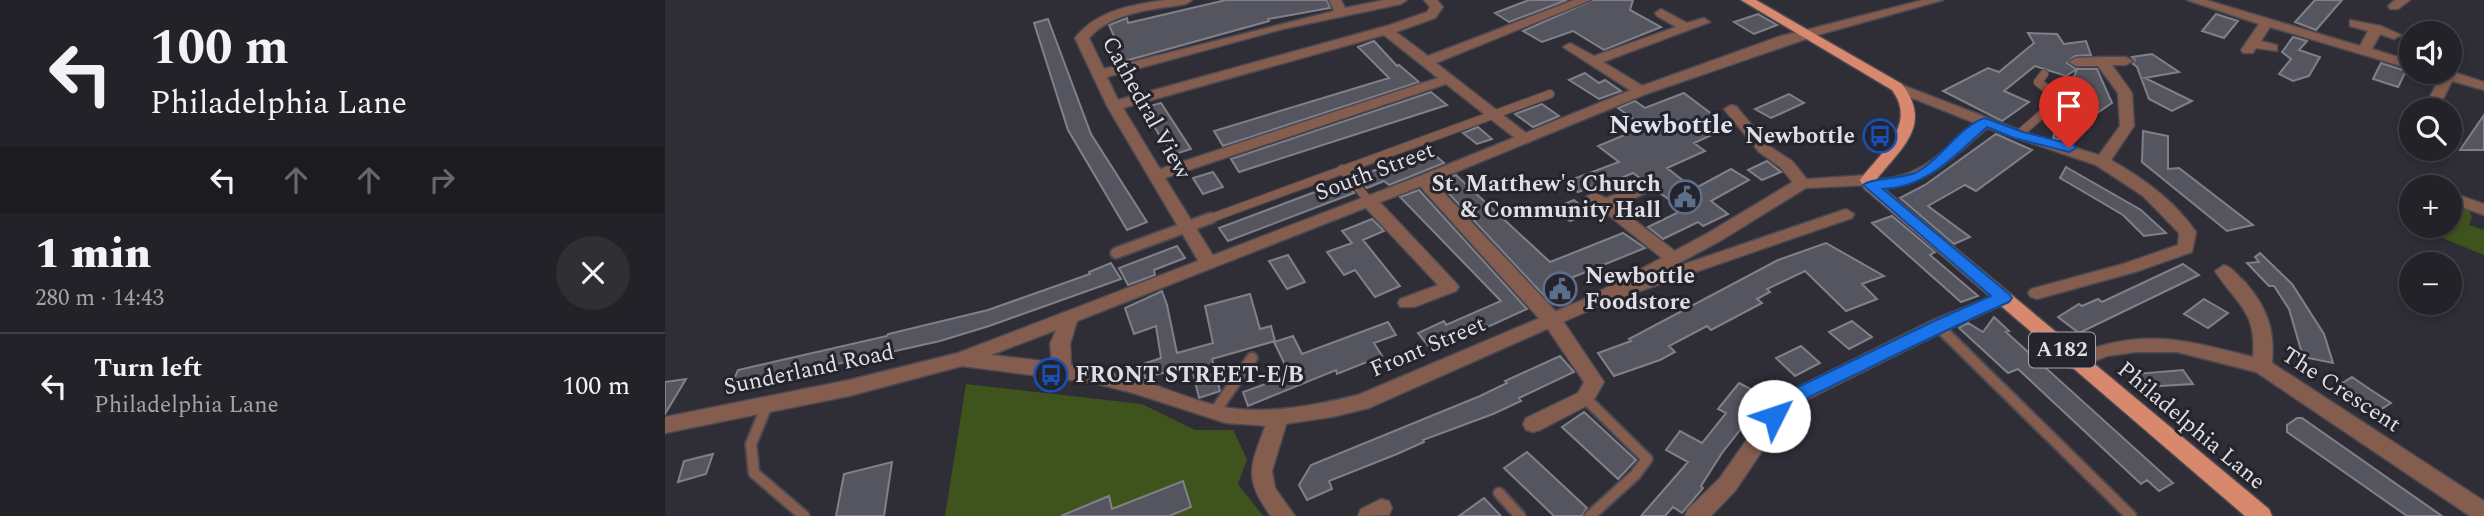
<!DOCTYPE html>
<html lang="en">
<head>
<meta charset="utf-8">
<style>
	body { margin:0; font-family:Spectral,serif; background:#2f2f34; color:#f1f3f6; height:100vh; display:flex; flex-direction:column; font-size:26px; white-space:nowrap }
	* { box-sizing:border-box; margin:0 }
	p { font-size:23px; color:#a3a4a8 }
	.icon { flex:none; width:38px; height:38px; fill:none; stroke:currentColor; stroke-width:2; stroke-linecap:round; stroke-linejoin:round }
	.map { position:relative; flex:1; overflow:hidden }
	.sheet { display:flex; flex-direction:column; background:#232228; width:665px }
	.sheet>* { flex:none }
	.banner { background:#232228; color:#f1f3f6; overflow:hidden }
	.tools { position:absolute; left:1734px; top:21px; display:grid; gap:14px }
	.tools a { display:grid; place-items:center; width:63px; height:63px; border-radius:50%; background:#232228; box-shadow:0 4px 10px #0003,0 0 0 2px #403f45; font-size:35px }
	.pin { position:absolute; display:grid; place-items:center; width:60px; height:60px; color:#fff; margin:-72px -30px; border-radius:50% 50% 50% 0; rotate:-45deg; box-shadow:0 0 7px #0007 }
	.pin .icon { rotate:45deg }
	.me { position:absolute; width:77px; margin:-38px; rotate:49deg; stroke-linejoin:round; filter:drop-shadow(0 0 5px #0008) }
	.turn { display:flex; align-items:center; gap:24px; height:147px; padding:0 35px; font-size:32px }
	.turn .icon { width:91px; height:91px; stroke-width:2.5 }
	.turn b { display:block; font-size:49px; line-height:60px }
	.lanes { display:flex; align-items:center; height:66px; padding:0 35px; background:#0003; justify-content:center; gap:35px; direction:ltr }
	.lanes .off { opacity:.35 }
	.round { display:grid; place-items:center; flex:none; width:74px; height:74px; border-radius:37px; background:#2f2f34 }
	.summary { display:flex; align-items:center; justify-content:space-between; height:119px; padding:0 35px }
	h1 { font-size:42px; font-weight:800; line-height:52px }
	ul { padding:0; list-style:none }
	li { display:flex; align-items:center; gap:21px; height:105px; padding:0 35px; border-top:2px solid #403f45 }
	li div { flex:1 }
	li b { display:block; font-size:26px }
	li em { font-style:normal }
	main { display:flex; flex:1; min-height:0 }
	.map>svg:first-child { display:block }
	.green { fill:#3e541c }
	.building { fill:#55555f; stroke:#80808b; stroke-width:2 }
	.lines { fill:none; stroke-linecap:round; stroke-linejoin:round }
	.service-far1-casing { stroke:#4b4952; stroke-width:10 }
	.service-casing { stroke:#4b4952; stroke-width:14 }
	.minor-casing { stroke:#4b4952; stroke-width:3 }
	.tertiary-casing { stroke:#4b4952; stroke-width:3 }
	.primary-casing { stroke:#4b4952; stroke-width:3 }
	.service-far1 { stroke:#845d4f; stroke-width:8 }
	.service { stroke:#845d4f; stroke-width:10 }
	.minor { fill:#845d4f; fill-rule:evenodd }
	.tertiary { fill:#845d4f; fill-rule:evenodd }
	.primary { fill:#d7886d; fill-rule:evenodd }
	.route { fill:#1a73e8; stroke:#114b97; stroke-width:2 }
	.labels { text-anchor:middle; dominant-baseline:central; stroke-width:6; stroke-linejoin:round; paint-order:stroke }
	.shield { fill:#25232c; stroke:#a7a6ac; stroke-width:2 }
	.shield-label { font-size:21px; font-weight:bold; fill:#dfdee3 }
	.street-label { font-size:23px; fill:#dfdee3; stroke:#25232c }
	.poi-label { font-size:23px; font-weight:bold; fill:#dfdee3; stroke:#25232c; text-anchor:end }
	.quarter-label { font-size:26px; font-weight:bold; fill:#dee5f2; stroke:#25232c }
</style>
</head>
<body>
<main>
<section class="sheet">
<div class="banner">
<div class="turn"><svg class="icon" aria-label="left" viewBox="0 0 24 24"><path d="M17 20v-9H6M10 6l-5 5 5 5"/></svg><div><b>100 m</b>Philadelphia Lane</div></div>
<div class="lanes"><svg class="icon" aria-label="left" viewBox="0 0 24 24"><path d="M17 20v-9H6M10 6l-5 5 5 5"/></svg><svg class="icon off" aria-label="ahead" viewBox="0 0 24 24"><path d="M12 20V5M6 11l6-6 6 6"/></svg><svg class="icon off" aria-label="ahead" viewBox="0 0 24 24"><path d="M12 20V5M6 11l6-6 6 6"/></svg><svg class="icon off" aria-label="right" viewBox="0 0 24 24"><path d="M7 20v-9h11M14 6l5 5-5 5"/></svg></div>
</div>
<div class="summary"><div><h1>1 min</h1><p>280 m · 14:43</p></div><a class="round"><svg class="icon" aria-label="close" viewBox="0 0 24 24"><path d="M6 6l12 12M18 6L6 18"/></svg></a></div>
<ul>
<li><svg class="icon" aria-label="left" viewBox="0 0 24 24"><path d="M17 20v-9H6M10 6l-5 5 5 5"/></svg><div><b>Turn left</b><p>Philadelphia Lane</p></div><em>100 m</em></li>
</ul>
</section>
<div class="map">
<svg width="1819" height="516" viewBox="0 0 1819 516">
	<rect width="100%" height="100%" fill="#2f2d36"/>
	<path class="green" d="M1785 205 1804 210 1807 217 1804 225 1819 230V255L1765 233 1757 226H1785Z
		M301 384 477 404 530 430H568L582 459 573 484 598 516H280Z"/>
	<path class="building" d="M561 0H662L665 8 603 19 604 21 460 61 444 25 462 18 463 23Z
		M864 0H902L844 22 830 13Z
		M928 0H968L965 10 996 27 939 50 908 31 877 42 858 31Z
		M1650 0H1677L1651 30 1630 22Z
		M1093 14 1112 25 1089 34 1069 22Z
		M1551 14 1573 21 1559 38 1537 31Z
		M383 19 426 134 482 222 462 230 403 130 369 23Z
		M1363 33 1392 34 1399 44 1421 41 1426 55 1410 56 1402 63 1411 69H1432L1447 103 1392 140 1388 138 1397 112 1415 102 1407 82 1412 69 1401 76 1370 66 1339 91 1364 102 1337 121 1278 91 1323 68 1334 72 1369 43Z
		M1628 37 1642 41 1634 50 1655 57 1644 76 1628 81 1614 74 1626 59 1617 52Z
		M709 41 732 66 734 65 754 82 558 146 549 131 724 78 693 47Z
		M1487 54 1514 72 1480 78 1527 101 1507 111 1484 99 1472 67 1468 64 1470 60 1467 57Z
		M1716 63 1741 71 1733 87 1708 79Z
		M920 73 934 83 940 80 956 91 934 99 904 80Z
		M766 92 782 105 574 172 566 159Z
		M1019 93 1064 127 1029 143 1040 151 1002 168 1029 189 1066 169 1084 180 1046 201 1063 214 1038 226 1033 222 998 239 983 227 1018 210 968 173 937 186 926 177 933 184 913 192 900 182 954 162 933 146 979 127 953 108 970 101 980 108Z
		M1124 94 1139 103 1106 118 1090 109Z
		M496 103 526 149 510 154 496 138 478 108Z
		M877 104 894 116 868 127 850 114Z
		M1819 115V150H1795Z
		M813 127 827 139 812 144 798 133Z
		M1478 131 1503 136V169L1514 168 1588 225 1562 231 1477 162Z
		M1331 134 1367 150 1311 191 1300 185 1263 206 1305 237 1289 244 1235 198 1260 185Z
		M764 150 779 163 724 185 719 181 702 188 692 177Z
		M1102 161 1116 172 1097 180 1083 170Z
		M1401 167 1476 210 1501 233 1479 236 1458 215 1395 178Z
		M548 172 558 187 538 194 528 178Z
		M791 175 885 262 958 233 980 248 901 280 910 290 883 300 773 182Z
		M679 181 689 193 563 241 554 228Z
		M754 190 862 309 794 340 791 337 765 348 753 333 779 321 781 325 836 301 735 197Z
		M909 200 924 213 905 221 890 208Z
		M1227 216 1270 252 1265 255 1313 296 1296 302 1207 223Z
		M707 219 719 231 698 240 735 286 710 297 690 270 679 275 662 252 687 243 677 231Z
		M1161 243 1219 276 1197 284 1212 299 1181 311 1140 271 1102 289 1105 292 1092 299 1097 303 1046 330 1042 326 1004 346 1010 352 995 360 949 376 933 353 966 341 964 339 1113 260Z
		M512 246 520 258 489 270 490 275 463 285 454 268Z
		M1595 253 1627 284 1659 334 1668 363 1638 357 1624 309 1609 286H1604L1582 263 1594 262 1590 257Z
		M623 255 640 282 622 289 604 261Z
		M446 263 456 279 324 326 275 341 65 388 73 370 222 336 223 334 323 310 425 274 424 272Z
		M1518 264 1534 275 1414 333 1393 317 1414 304 1417 306 1433 299 1437 302Z
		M497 291 502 305 512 353 548 343 540 306 585 294 595 329 606 326 610 341 547 359 555 391 534 398 526 365 480 378 478 364 496 358 491 326 469 334 460 308Z
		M1539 299 1563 313 1543 328 1519 314Z
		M1329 317 1344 331 1341 332 1508 483 1494 491 1482 480 1476 484 1353 369 1343 373 1294 328 1303 323 1318 332Z
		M1187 321 1207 337 1184 349 1164 332Z
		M723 322 731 335 709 343 717 356 672 374 671 370 583 406 578 392 625 375 609 342 628 336 637 354Z
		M1136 346 1155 363 1130 376 1111 358Z
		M895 356 909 372 854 398 856 401 828 414 758 440 759 442 732 454 664 481 667 489 642 500 634 485 646 465 815 396 842 383 840 381Z
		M1518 370 1528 384 1479 387 1470 374Z
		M1687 377 1706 390 1726 403 1710 413 1671 387Z
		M21 379 0 414V382Z
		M1074 383 1101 397 1057 453 1036 486 1038 488 1017 513 1008 507 1000 516H976L1023 462 1001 450 1015 431 1037 443 1061 413 1053 409Z
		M919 412 971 460 953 479 897 427Z
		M1632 418H1637L1777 516H1742L1622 432V425Z
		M862 452 922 508 917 516H889L839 468Z
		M48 454 41 474 13 482 19 461Z
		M227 462 219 516H171L179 474Z
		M518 481 526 507 504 516H396L444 496 447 509Z
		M819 498 836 516H794Z"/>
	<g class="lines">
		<defs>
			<path id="service-far1" d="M1353 135 1392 101 1391 96 1373 82 1379 74
				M677 169 704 201
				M541 220 885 94"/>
			<path id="service" d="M451 253 546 218
				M1273 326 1466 516
				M920 398 982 459 970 475 925 516
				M102 405 86 444 89 473 139 516
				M549 413 587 358
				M834 493 855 516"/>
			<path id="minor" d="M500 0H527L521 4C487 10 448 11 424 38L439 69 669 11 664 0H676L680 8 719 0H742L736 4 618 29 442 77 453 100 725 25 762 12 765 7 759 0H772L778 7 770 18 731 32 763 56 909 0H926L771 63 865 136 868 139 865 142H855L781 84 500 178 552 262 543 268 534 262 442 106 410 38C432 10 467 5 500 0ZM719 35 773 78 495 169 458 108Z
				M1258 0H1278L1142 38 1135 34 1137 31Z
				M1522 0H1541L1695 46 1703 31 1685 26V20L1716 26 1736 35 1729 39 1715 34 1707 49 1746 61V69L1605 27 1596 41 1612 45V51L1591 48 1588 53H1578L1576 50 1594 24Z
				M1730 0H1745L1733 9H1725L1723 6Z
				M996 9 1022 23 1039 18 1045 22 938 62 981 88V94H971L898 47 905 43 929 56 1011 27 992 16 990 13Z
				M1437 57H1461L1468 61 1461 65H1447L1467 93 1469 126 1446 160C1478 178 1510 201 1531 232L1527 252 1470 272 1372 299 1366 297 1363 293 1366 289 1458 264 1513 245 1514 233 1478 196 1431 165 1322 128C1290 156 1263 185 1218 189 1209 190 1203 191 1197 185L1199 182C1212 178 1225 180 1238 175 1267 166 1288 142 1310 123L1227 90V84L1232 83 1362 133 1434 155 1455 126 1453 93 1433 66H1411L1404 62 1411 58Z
				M1785 71 1819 82V90L1787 81 1777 101V110H1763V101L1775 77 1764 72Z
				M1066 105 1071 106 1104 146 1127 161 1145 183 1143 186H1131L1115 167 1094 152 1059 109Z
				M758 175 764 177 894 315 939 382 927 403 875 430 868 432 861 430 858 424 861 418 913 393 919 382 880 325 752 183 750 180Z
				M975 185 981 187 983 190 981 193 951 206 1015 255 1018 259 1015 263H1003L921 197 929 192 941 198Z
				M1785 192 1819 204V215L1785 203Z
				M704 196 710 197 791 283 794 287 791 291 749 307H735L733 303 735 299 773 285 698 205 696 201 698 197Z
				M1181 209 1189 214 1187 218 952 299H940L937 295 940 291Z
				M1559 265C1568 268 1573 276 1580 282 1602 308 1610 329 1607 363L1819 501V516H1805L1591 372 1512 352H1471L1442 356 1411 369 1404 367 1401 362 1404 357C1475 327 1516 339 1588 357 1592 311 1572 305 1550 271Z
				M1338 292 1344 294 1347 298 1344 302 1280 331 1139 401 1116 423 1070 491 1046 516H1020L1023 509 1054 479 1102 411 1125 391 1266 321Z
				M613 410 620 412 623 418 607 471 610 488 630 516H606C575 475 588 463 603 418L606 412Z
				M716 499 724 501 727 508 724 515 693 516 696 509Z"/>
			<path id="tertiary" d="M1142 30 1149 34 1147 37 981 94 764 183 412 321 405 344 406 365C431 369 457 374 481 382 508 391 535 403 564 408 607 414 651 405 693 395L922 298 1043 233 1131 180 1203 175 1211 180 1203 185 1141 188 1055 241 934 306 704 408 667 417 605 426 561 423 468 393 429 383 297 366 184 396 0 433V417L184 380 293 353 752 177 971 88 1116 36ZM391 330 385 344 387 362 326 355Z"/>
			<path id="primary" d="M1076 0H1091L1237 84C1268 125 1237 147 1211 180L1212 183 1604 509 1607 516H1580L1199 188 1195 180C1215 153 1253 125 1227 90Z"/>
		</defs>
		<use href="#service-far1" class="service-far1-casing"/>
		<use href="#service" class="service-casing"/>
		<use href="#minor" class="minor-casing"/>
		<use href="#tertiary" class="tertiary-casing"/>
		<use href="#primary" class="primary-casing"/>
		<use href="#service-far1" class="service-far1"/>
		<use href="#service" class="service"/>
		<use href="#minor" class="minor"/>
		<use href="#tertiary" class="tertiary"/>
		<use href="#primary" class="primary"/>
	</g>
	<path class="route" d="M1320 118 1358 132 1409 145 1411 148 1404 152 1349 138 1322 127C1291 154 1262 188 1218 189L1344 294 1347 298 1344 302C1277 331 1212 364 1146 396 1132 404 1120 427 1103 422L1100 416 1125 391 1267 322 1326 296 1198 185C1205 178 1236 179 1250 173 1275 161 1295 125 1320 118Z"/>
	<defs>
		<symbol id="bus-ring" viewBox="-11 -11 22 22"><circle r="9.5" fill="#25232c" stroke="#1a4fb4" stroke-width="1.5"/><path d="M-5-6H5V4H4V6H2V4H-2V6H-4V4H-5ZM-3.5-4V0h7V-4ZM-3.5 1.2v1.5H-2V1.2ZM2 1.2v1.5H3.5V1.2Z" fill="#1a4fb4"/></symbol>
		<symbol id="civic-ring" viewBox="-11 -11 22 22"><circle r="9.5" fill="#25232c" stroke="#5c6f8a" stroke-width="1.5"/><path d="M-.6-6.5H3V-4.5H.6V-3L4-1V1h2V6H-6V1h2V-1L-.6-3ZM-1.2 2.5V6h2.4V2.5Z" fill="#5c6f8a"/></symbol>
	</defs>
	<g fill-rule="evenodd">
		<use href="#bus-ring" x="1196" y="117" width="38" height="38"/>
		<use href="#civic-ring" x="1001" y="178" width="38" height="38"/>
		<use href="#civic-ring" x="876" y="270" width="38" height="38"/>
		<use href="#bus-ring" x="367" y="356" width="38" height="38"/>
	</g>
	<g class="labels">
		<rect class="shield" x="1364" y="332.5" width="66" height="35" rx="5"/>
		<g class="shield-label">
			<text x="1397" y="350">A182</text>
		</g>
		<g class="street-label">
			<text transform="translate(481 108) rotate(61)">Cathedral View</text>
			<text transform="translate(710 172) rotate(-21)">South Street</text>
			<text transform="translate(763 347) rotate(-23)">Front Street</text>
			<text transform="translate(144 370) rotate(-12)">Sunderland Road</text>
			<text transform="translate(1676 390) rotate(33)">The Crescent</text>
			<text transform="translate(1526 426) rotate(40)">Philadelphia Lane</text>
		</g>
		<g class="poi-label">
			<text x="1190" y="136">Newbottle</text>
			<text x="996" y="184">St. Matthew's Church<tspan x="996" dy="26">&amp; Community Hall</tspan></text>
			<text x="920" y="276" text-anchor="start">Newbottle<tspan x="920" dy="26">Foodstore</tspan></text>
			<text x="410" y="375" text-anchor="start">FRONT STREET-E/B</text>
		</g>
		<g class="quarter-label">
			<text x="1006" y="125">Newbottle</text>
		</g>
	</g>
</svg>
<div class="tools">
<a><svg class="icon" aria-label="sound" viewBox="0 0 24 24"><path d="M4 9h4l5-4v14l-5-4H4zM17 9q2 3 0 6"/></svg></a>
<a><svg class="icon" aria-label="search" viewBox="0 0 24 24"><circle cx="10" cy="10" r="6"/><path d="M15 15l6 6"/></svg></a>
<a>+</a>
<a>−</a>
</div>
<div class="pin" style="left:1404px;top:148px;background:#d93025"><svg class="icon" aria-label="arrive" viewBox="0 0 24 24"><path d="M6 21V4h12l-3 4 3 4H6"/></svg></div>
<svg class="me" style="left:1109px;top:416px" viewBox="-20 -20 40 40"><circle r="19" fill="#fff"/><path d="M0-13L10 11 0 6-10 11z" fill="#1a73e8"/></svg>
</div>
</main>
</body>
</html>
